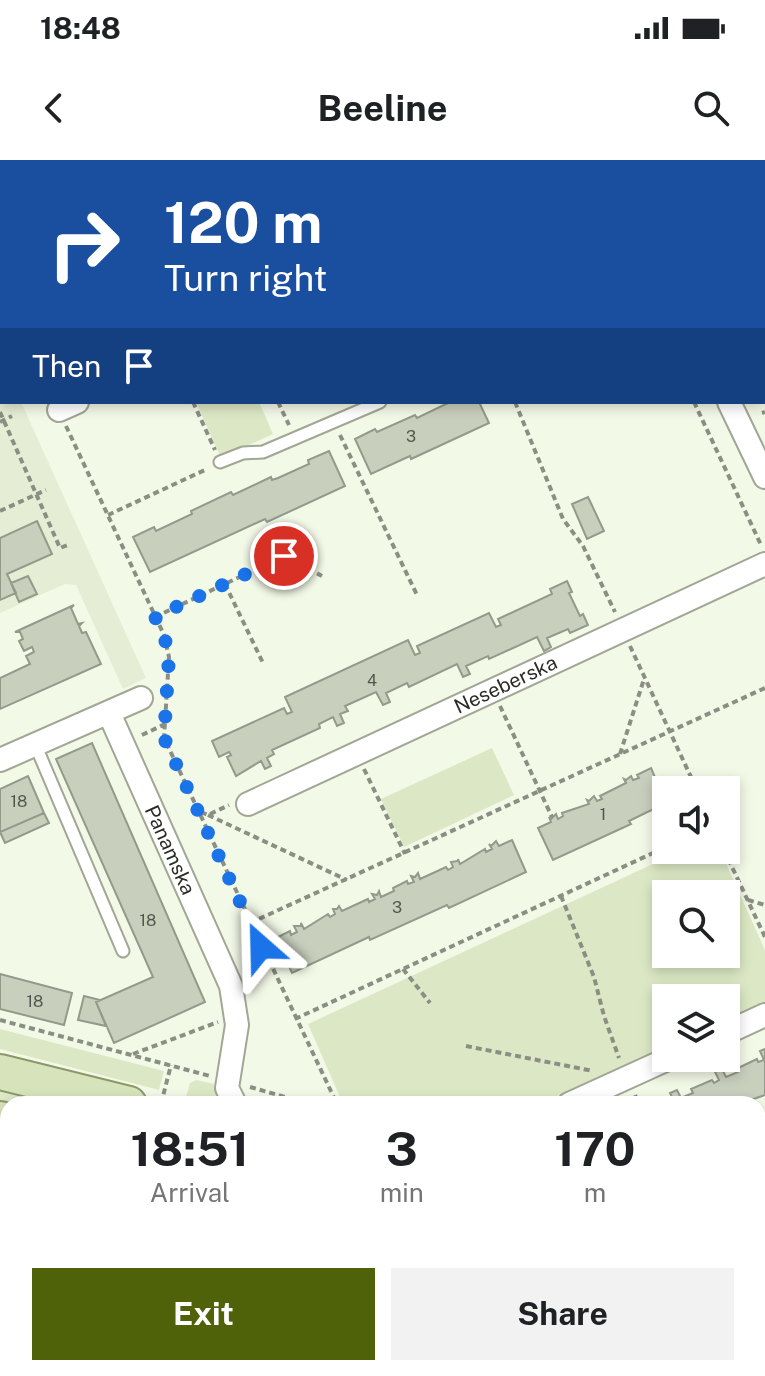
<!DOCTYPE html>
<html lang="en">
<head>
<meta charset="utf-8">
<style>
	body { margin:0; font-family:"Public Sans",sans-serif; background:#f2f2f2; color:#202124; height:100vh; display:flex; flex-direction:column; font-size:30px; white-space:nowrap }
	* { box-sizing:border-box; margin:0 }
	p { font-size:26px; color:#757577 }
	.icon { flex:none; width:44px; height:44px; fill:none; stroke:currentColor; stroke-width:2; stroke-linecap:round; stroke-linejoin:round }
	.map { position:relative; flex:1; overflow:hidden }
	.details { position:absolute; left:0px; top:936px; width:766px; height:280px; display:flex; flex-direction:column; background:#fff; border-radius:24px 24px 0 0; box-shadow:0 4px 12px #0003 }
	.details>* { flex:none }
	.hud { position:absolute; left:0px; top:0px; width:766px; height:244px; box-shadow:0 4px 12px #0003; background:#1a4fa0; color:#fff; overflow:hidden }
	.buttons { position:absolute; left:652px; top:616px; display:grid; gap:16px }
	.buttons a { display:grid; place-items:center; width:88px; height:88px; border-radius:0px; background:#fff; box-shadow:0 4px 12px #0003; font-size:40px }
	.pin { position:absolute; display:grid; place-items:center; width:68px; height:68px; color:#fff; margin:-34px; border:4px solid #fff; border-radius:50%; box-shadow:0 2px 8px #0007 }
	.me { position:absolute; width:88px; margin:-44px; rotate:335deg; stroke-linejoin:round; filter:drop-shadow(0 0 6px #0008) }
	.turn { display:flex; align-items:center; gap:28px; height:168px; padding:0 32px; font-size:36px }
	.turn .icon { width:104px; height:104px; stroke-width:2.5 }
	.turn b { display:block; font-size:56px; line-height:68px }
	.then { display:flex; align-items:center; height:76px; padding:0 32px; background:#0003; gap:16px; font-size:30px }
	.eta { display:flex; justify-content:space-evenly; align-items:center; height:136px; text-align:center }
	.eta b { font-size:48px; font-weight:700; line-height:56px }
	.button { display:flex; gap:16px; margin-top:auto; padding:16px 32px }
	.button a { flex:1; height:92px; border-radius:0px; background:#4f620a; color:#fff; font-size:32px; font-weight:700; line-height:92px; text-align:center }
	.button a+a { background:#f2f2f2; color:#202124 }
	.status { display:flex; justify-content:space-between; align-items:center; height:56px; padding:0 40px; background:#fff; direction:ltr }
	.status svg { height:22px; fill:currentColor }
	header { display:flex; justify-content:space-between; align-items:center; height:104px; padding:0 32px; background:#fff; font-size:36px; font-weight:700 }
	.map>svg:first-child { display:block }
	.built { fill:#e5eed5 }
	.green { fill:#dce8c5; fill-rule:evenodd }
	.building { fill:#c9cfbd; stroke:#949a89; stroke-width:2 }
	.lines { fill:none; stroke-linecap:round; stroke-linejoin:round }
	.lane-casing { stroke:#a1a695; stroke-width:15 }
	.street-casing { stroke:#a1a695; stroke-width:26 }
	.primary-casing { stroke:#8a9869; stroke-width:38 }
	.path { stroke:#8b8f83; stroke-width:4; stroke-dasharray:6 4; stroke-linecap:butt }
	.lane { stroke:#fff; stroke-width:11 }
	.street { stroke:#fff; stroke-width:22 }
	.primary { stroke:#d7e4bb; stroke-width:34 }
	.route { stroke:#1a73e8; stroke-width:14; stroke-dasharray:0 25.2 }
	.labels { text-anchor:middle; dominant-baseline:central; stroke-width:6; stroke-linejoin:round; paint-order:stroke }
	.number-label { font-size:16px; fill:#52554b }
	.street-label { font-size:20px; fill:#2a2c25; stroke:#fff }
</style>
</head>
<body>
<div class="status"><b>18:48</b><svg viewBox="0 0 49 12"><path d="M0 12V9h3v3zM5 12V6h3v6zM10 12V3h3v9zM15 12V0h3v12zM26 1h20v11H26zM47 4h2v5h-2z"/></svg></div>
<header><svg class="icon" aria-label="back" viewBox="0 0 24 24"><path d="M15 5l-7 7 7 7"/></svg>Beeline<svg class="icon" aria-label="search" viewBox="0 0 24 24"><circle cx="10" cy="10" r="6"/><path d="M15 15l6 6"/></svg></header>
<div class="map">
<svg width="765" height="1216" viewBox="0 0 765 1216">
	<rect width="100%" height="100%" fill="#f3f9e7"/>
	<path class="built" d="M0 195 2 242H21L146 518 123 529 76 425 65 424 0 453Z"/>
	<path class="green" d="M115 0H274L111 2Z
		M196 242H259L273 274 221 298Z
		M492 588 514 635 404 687 381 639Z
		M683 690H720L765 790V848L726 864V838H666V890L537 944H343L308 864ZM666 734H726V794H666Z
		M0 869 164 911 159 930 0 889Z
		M196 920 214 924 218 944 186 937 190 923Z
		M0 930 56 944H13L0 941Z
		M0 1005 8 1007V1141L0 1139Z
		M0 1187 8 1190V1208H37L39 1216H0Z
		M758 1201 765 1203V1216H730L698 1208H758Z
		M126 1208H213V1216H124Z
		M513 1208H612L643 1216H515Z"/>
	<path class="building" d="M422 0H462L463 2H422Z
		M519 0H559L560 2H520Z
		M450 242H479L489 263 411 299 410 296 371 314 355 279 375 269 377 272 415 255 417 258Z
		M329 291 345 326 267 362 265 359 150 412 133 377 154 367 156 371 192 354 191 351 231 332 233 335 271 317 272 320 278 318 309 304 308 300Z
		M588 337 604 371 587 379 572 344Z
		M37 361 52 394 7 414 16 433 0 440V378Z
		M28 416 37 434 19 442 11 423Z
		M567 421 572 432 569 433 580 456 583 454 588 465 570 473 568 469 547 478 551 487 544 491 537 477 489 499 488 496 466 506 470 514 463 517 457 504 409 527 407 523 386 533 390 542 383 545 376 532 345 546 348 551 340 554 344 563 337 566 333 557 319 564 320 568 272 590 274 594 267 598 271 606 265 609 261 601 236 616 227 597 231 595 229 592 219 597 212 581 284 548 287 554 292 552 285 537 408 480 415 495 420 493 417 486 489 453 496 467 501 465 498 459 552 434 550 429Z
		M74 445 71 448 78 464 82 463 79 466 82 473 86 472 101 504 0 549V518L30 504 26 496 34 492 32 487 24 491 19 481 23 479 20 472H15Z
		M92 583 205 842 114 883 96 842 153 817 56 599Z
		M651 608 666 643 629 661 631 664 553 700 538 668 551 662 549 657 551 659 556 654 558 659 563 656 562 653 589 644 587 640 589 641 594 636 597 641 602 639 600 636 626 623 624 619 626 620 631 616 633 620 639 618 637 615Z
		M28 616 44 653 0 672V629Z
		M44 653 49 663 5 683 0 672Z
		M512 680 526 712 449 748 447 745 370 780 369 777 292 813 276 778 290 771 291 775 297 772 294 766H301V763L304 769 328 754 330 757 335 754 333 749H337L339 746 342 751 368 739 369 742 375 739 372 734 377 735 379 731 381 737 394 731 393 728 407 721 408 724 414 722 411 716 415 717 418 713 420 719 446 707 448 710 453 707 451 702 458 701V699L460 704 485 689 486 692 492 689 489 684 491 686 496 681 499 686Z
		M0 814 72 833 64 865 0 849Z
		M84 836 100 840 96 842 106 866 78 860Z
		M765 889V935L739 944H660L667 940 669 944 674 941 670 933 677 930 681 938 693 933 691 929 712 920 714 923 719 920 715 912 722 909 726 917 738 912 736 909 757 899 758 902 764 900 760 891Z
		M220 1208H266V1215L220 1216Z
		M308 1208H433L446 1211V1216H308Z"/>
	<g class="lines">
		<defs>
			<path id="lane" d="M220 302 243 293 263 292 380 242
				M35 584 123 791
				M667 1208 698 1216
				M277 1216 278 1208
				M300 1216 301 1208"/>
			<g id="street">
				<path d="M617 0 618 2"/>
				<path d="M764 228 765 227"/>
				<path d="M729 242 765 317"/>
				<path d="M59 250 77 242"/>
				<path id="s1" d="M109 553 231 826 237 865 227 928 235 944"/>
				<path d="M0 600 141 538"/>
				<path id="s2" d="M248 644 765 404"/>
				<path d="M726 873 765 855"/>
				<path d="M569 944 670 898"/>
				<path d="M0 1166 8 1168"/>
				<path d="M56 1208V1216"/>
			</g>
			<path id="primary" d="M0 912 129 944
				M0 959 8 961
				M758 1100 765 1102
				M758 1158 765 1160"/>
		</defs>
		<use href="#lane" class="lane-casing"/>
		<use href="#street" class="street-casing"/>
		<use href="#primary" class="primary-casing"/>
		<path class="path" d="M51 2 55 0
			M101 2 106 0
			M0 24H2
			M0 47 2 46
			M764 104 765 103
			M0 124 2 129
			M764 192H765
			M193 242 215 290
			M278 242 289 265
			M515 242 563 359 583 386 615 452
			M694 242 761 385
			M0 252 60 388 70 384
			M762 253 765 252
			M0 262 12 256
			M66 266 164 475 169 497 164 578 337 944
			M340 275 417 435
			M0 351 46 330
			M108 355 207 309
			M225 424 263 503
			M155 457 284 396 322 416
			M630 486 697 630
			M500 546 552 657
			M142 575 165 564
			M620 594 644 519
			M364 609 405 694
			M201 652 208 655 229 645
			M208 655 347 720
			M724 690 765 777
			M561 736 594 817 604 856 619 898
			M748 740 765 745
			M250 763 765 528
			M403 809 430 843
			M295 859 666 687
			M0 860 210 916
			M466 886 593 911
			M133 894 218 862
			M250 927 310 944
			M635 935 639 944
			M161 944 171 905
			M0 1000 8 1002
			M758 1016 765 1017
			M758 1059 765 1061
			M758 1194 765 1196
			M215 1216 216 1208"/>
		<use href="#lane" class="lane"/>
		<use href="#street" class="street"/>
		<use href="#primary" class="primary"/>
	</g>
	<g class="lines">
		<path class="route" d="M261 787 164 578 169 497 164 475 155 457 284 396"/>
	</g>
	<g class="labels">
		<g class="number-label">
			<text x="411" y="276">3</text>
			<text x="372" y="520">4</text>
			<text x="19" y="641">18</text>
			<text x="603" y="654">1</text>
			<text x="397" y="747">3</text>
			<text x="148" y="760">18</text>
			<text x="35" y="841">18</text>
		</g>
		<g class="street-label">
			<text stroke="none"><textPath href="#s2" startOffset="284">Neseberska</textPath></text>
			<text stroke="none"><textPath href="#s1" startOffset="150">Panamska</textPath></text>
		</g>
	</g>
</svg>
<div class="buttons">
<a><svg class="icon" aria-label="sound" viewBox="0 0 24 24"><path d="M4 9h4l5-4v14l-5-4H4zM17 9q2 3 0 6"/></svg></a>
<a><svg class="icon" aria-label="search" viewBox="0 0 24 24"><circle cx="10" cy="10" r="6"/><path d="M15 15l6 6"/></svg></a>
<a><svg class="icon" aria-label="layers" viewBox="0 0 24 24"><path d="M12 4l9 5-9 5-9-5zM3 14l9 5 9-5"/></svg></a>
</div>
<div class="pin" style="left:284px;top:396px;background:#d93025"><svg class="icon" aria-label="arrive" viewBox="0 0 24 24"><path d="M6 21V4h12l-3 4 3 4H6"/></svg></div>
<svg class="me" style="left:261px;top:787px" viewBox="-20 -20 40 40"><path d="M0-17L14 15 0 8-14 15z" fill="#1a73e8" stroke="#fff" stroke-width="4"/></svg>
<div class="hud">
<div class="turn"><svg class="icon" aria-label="right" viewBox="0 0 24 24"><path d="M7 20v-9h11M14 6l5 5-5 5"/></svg><div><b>120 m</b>Turn right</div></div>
<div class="then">Then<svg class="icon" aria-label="arrive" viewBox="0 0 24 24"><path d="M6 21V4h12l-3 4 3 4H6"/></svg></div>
</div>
<section class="details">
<div class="eta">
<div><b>18:51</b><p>Arrival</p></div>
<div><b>3</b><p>min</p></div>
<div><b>170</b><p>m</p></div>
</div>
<div class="button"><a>Exit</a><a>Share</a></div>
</section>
</div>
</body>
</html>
